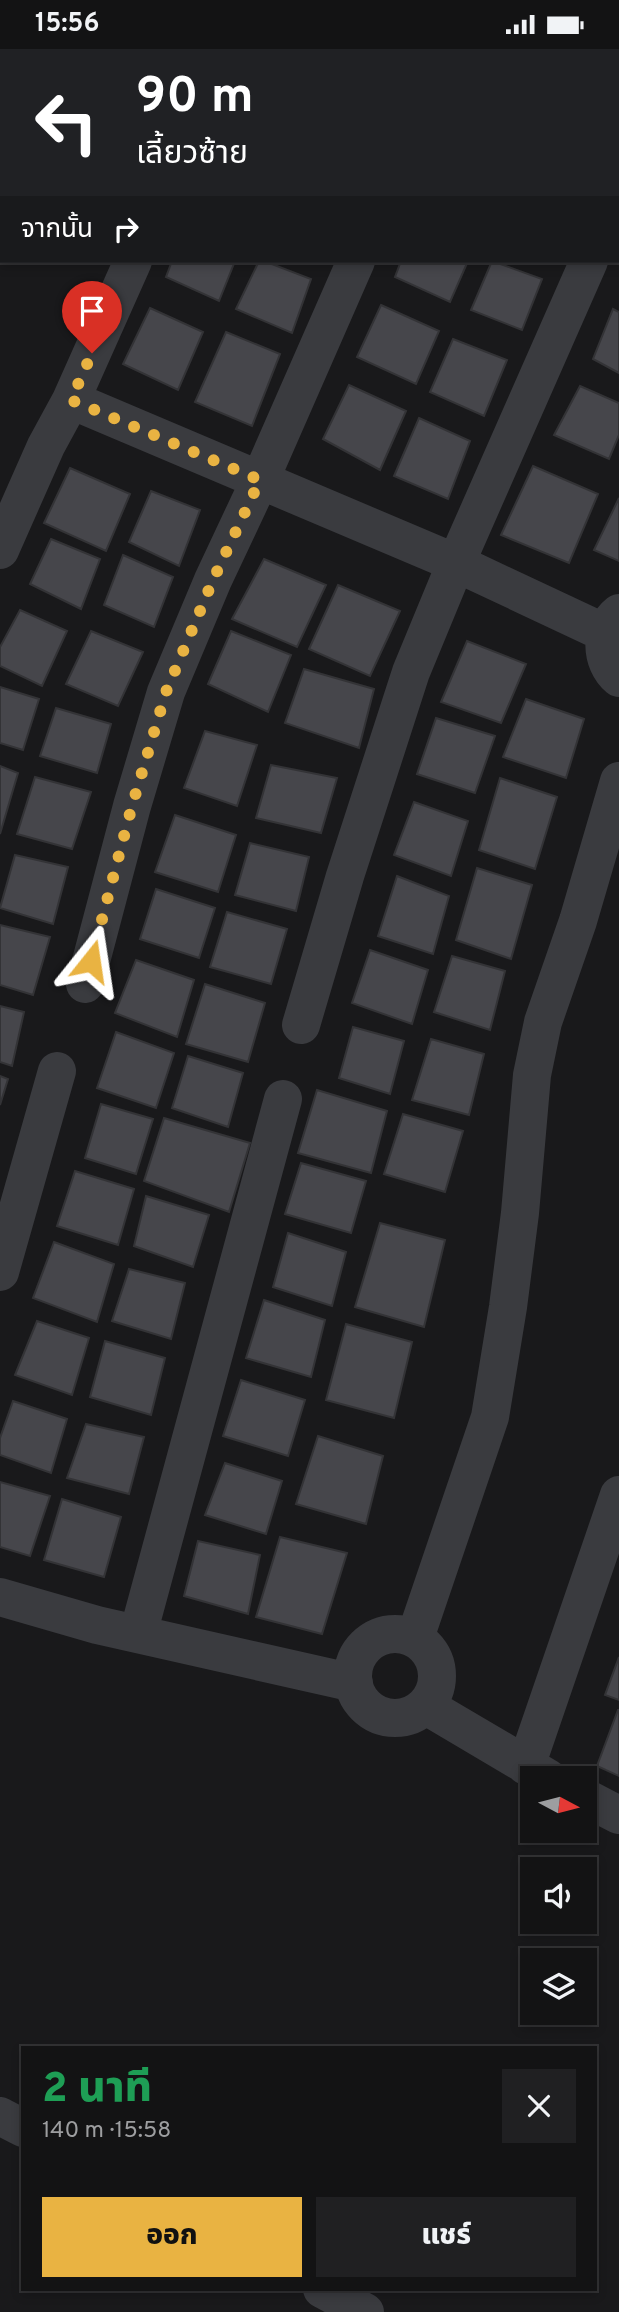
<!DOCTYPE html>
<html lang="th">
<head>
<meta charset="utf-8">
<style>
	body { margin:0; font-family:Overpass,"Noto Sans Thai",sans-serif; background:#202022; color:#f1f3f6; height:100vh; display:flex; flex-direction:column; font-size:26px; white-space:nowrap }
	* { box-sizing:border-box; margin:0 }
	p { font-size:23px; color:#9d9ea0 }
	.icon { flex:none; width:38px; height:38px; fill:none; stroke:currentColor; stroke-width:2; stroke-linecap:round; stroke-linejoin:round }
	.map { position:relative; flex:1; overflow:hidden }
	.panel { position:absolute; left:21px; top:1997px; width:576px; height:245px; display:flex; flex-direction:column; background:#131314; border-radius:0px; box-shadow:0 4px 10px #0003,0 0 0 2px #323234 }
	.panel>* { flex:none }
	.banner { position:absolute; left:0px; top:0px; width:620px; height:214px; box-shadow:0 4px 10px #0003,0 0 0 2px #323234; background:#202124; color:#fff; overflow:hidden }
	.needle { width:46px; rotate:97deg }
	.buttons { position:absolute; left:520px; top:1717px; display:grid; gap:14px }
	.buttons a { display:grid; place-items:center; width:77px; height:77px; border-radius:0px; background:#131314; box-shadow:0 4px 10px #0003,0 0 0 2px #323234; font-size:35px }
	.pin { position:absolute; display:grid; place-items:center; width:60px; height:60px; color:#fff; margin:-72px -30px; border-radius:50% 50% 50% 0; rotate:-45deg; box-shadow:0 0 7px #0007 }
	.pin .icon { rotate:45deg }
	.me { position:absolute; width:77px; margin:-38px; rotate:15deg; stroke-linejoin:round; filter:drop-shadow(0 0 5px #0008) }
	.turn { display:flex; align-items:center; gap:24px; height:147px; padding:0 21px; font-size:32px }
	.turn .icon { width:91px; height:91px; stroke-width:2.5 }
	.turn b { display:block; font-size:49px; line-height:60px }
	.then { display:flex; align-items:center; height:66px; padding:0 21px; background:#0003; gap:14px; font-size:26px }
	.round { display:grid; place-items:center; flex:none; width:74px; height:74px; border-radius:0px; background:#202022 }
	.head { display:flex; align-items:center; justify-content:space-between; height:119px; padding:0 21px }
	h1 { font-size:42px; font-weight:800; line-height:52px; color:#1e9e55 }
	.cta { display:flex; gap:14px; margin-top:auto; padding:14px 21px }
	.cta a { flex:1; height:80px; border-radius:0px; background:#e9b342; color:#111; font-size:28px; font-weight:800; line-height:80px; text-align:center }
	.cta a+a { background:#202022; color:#f1f3f6 }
	.status { display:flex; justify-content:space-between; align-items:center; height:49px; padding:0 35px; background:#131314; direction:ltr }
	.status svg { height:19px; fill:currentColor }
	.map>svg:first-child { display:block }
	.building { fill:#46464b; stroke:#333336; stroke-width:2 }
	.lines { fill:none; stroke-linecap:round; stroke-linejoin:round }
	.minor { stroke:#3a3b3f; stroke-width:38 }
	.route { stroke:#e9b342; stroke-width:12; stroke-dasharray:0 21.6 }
</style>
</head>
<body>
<div class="status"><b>15:56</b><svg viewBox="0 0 49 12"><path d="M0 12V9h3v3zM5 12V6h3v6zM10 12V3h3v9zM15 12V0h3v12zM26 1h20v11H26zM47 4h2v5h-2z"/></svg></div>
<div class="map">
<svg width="619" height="2263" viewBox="0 0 619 2263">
	<rect width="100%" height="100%" fill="#19191b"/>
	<path class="building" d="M269 0H328V2H268Z
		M348 0H394L398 2H347Z
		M499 0H559L558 2H498Z
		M172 212H235L219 252 166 228Z
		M259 212H264L311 230 292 284 236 260Z
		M401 212H468L450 253 395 228Z
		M492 212 542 230 522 281 471 261Z
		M381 256 439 282 416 335 357 308Z
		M150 259 203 283 178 341 123 315Z
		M613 260 619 263V324L593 310Z
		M226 283 280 305 252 377 195 353Z
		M453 290 507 311 484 367 430 343Z
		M349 336 406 362 380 421 323 390Z
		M580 337 619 354V386L609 410 554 386Z
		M419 369 470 392 448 450 394 427Z
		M533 417 598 445 569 514 501 486Z
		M70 419 130 445 106 502 44 474Z
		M151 442 200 461 179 517 129 493Z
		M619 449V512L594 501Z
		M51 490 100 510 81 560 30 535Z
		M123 506 173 528 154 578 104 556Z
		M264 510 326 536 297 598 232 570Z
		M338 536 400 562 370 627 309 600Z
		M20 561 67 582 42 637 0 617V598Z
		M91 582 143 603 118 657 66 635Z
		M231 582 291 606 268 663 208 635Z
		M467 592 526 615 501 674 441 653Z
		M304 620 374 640 359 699 285 674Z
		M0 638 39 650 23 701 0 694Z
		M526 650 584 670 566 729 503 708Z
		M56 659 111 675 97 724 40 707Z
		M436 669 495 687 475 744 417 725Z
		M205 682 257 696 237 757 184 739Z
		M271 716 337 729 321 784 256 769Z
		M0 717 18 724 0 785Z
		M35 728 91 743 72 800 17 785Z
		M500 729 557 748 535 820 479 801Z
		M414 753 468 772 451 827 394 806Z
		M175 766 236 786 218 843 155 823Z
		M250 794 309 808 296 862 235 846Z
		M15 806 68 818 53 875 0 859Z
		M477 819 532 836 511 910 456 891Z
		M397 827 449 847 433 905 378 887Z
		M156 840 215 859 199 909 140 890Z
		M227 863 287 880 271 935 210 918Z
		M0 876 50 888 33 946 0 936Z
		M370 901 428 921 412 975 352 954Z
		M452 907 505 922 490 981 434 963Z
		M136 911 194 931 177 988 115 964Z
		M205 935 265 954 248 1013 186 995Z
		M0 957 24 963 12 1017 0 1013Z
		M353 978 404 992 390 1045 339 1029Z
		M116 983 174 1004 156 1059 97 1039Z
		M431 990 484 1005 469 1066 412 1051Z
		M188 1007 243 1024 228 1078 172 1059Z
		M0 1027 8 1030 0 1056Z
		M317 1041 387 1062 371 1124 298 1104Z
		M101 1055 153 1070 136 1125 85 1109Z
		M403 1065 463 1082 445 1143 384 1125Z
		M164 1069 250 1094 229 1163 144 1132Z
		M301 1114 366 1132 351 1184 285 1165Z
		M75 1122 134 1140 118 1196 57 1177Z
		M146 1147 209 1166 193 1218 134 1197Z
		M380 1174 445 1191 424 1278 355 1258Z
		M288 1184 346 1203 332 1257 273 1238Z
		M54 1193 114 1215 97 1273 33 1249Z
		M129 1220 185 1234 171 1290 112 1272Z
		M264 1251 325 1271 311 1328 246 1309Z
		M37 1272 89 1289 72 1346 15 1326Z
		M346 1275 412 1293 394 1369 326 1351Z
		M105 1292 165 1309 151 1366 90 1348Z
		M241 1331 305 1351 288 1407 223 1387Z
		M13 1352 67 1370 51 1424 0 1406V1389Z
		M86 1375 144 1388 129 1445 67 1429Z
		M318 1387 383 1407 366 1475 296 1455Z
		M225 1414 282 1432 266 1485 205 1466Z
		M0 1433 50 1447 30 1507 0 1498Z
		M62 1450 121 1468 104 1528 44 1511Z
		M280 1488 347 1504 322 1585 256 1568Z
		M198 1492 260 1506 248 1565 184 1547Z
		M619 1608V1651L605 1646Z
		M618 1661H619V1727L597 1717Z"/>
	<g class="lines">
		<path class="minor" d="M226 2V0
			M0 56 2 51
			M618 146 619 143
			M71 351 456 514 605 584
			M0 501 46 397 71 351 133 212
			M619 564C599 580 600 613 619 629
			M85 935 132 757 166 643 213 531 260 431 356 212
			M301 976 345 827 411 623 456 514 589 212
			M0 1223 57 1022
			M0 1548 97 1576 354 1634
			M353 1627a42 42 0 1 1 84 0a42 42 0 1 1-84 0Z
			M138 1585 283 1050
			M415 1589 490 1368 508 1258 520 1164 532 1026 543 973 578 872 619 732
			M426 1657 548 1729
			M526 1717 619 1446
			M584 1748 619 1766
			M0 2067 23 2079
			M322 2240 365 2263"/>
	</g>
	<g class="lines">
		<path class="route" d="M91 912 132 757 166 643 213 531 260 431 71 351 92 304"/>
	</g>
</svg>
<div class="buttons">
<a><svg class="needle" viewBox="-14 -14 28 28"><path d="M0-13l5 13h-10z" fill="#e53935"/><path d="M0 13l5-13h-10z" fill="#9d9ea0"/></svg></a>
<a><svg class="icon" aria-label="sound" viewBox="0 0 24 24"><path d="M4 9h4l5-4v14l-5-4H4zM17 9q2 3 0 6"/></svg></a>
<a><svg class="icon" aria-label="layers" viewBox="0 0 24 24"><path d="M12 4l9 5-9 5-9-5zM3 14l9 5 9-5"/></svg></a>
</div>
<div class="pin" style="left:92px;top:304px;background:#d93025"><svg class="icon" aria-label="arrive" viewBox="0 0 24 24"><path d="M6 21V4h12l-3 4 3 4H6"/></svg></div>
<svg class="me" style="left:91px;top:912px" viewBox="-20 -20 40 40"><path d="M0-17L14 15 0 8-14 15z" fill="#e9b342" stroke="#fff" stroke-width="4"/></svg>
<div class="banner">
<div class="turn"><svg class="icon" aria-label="left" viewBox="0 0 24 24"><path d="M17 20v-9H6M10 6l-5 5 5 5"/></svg><div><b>90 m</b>เลี้ยวซ้าย</div></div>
<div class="then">จากนั้น<svg class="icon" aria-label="right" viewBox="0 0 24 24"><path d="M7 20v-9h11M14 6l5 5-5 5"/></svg></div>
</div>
<section class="panel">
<div class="head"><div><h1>2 นาที</h1><p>140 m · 15:58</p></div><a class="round"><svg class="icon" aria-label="close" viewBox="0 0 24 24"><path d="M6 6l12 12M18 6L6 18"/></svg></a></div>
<div class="cta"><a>ออก</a><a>แชร์</a></div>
</section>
</div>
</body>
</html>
